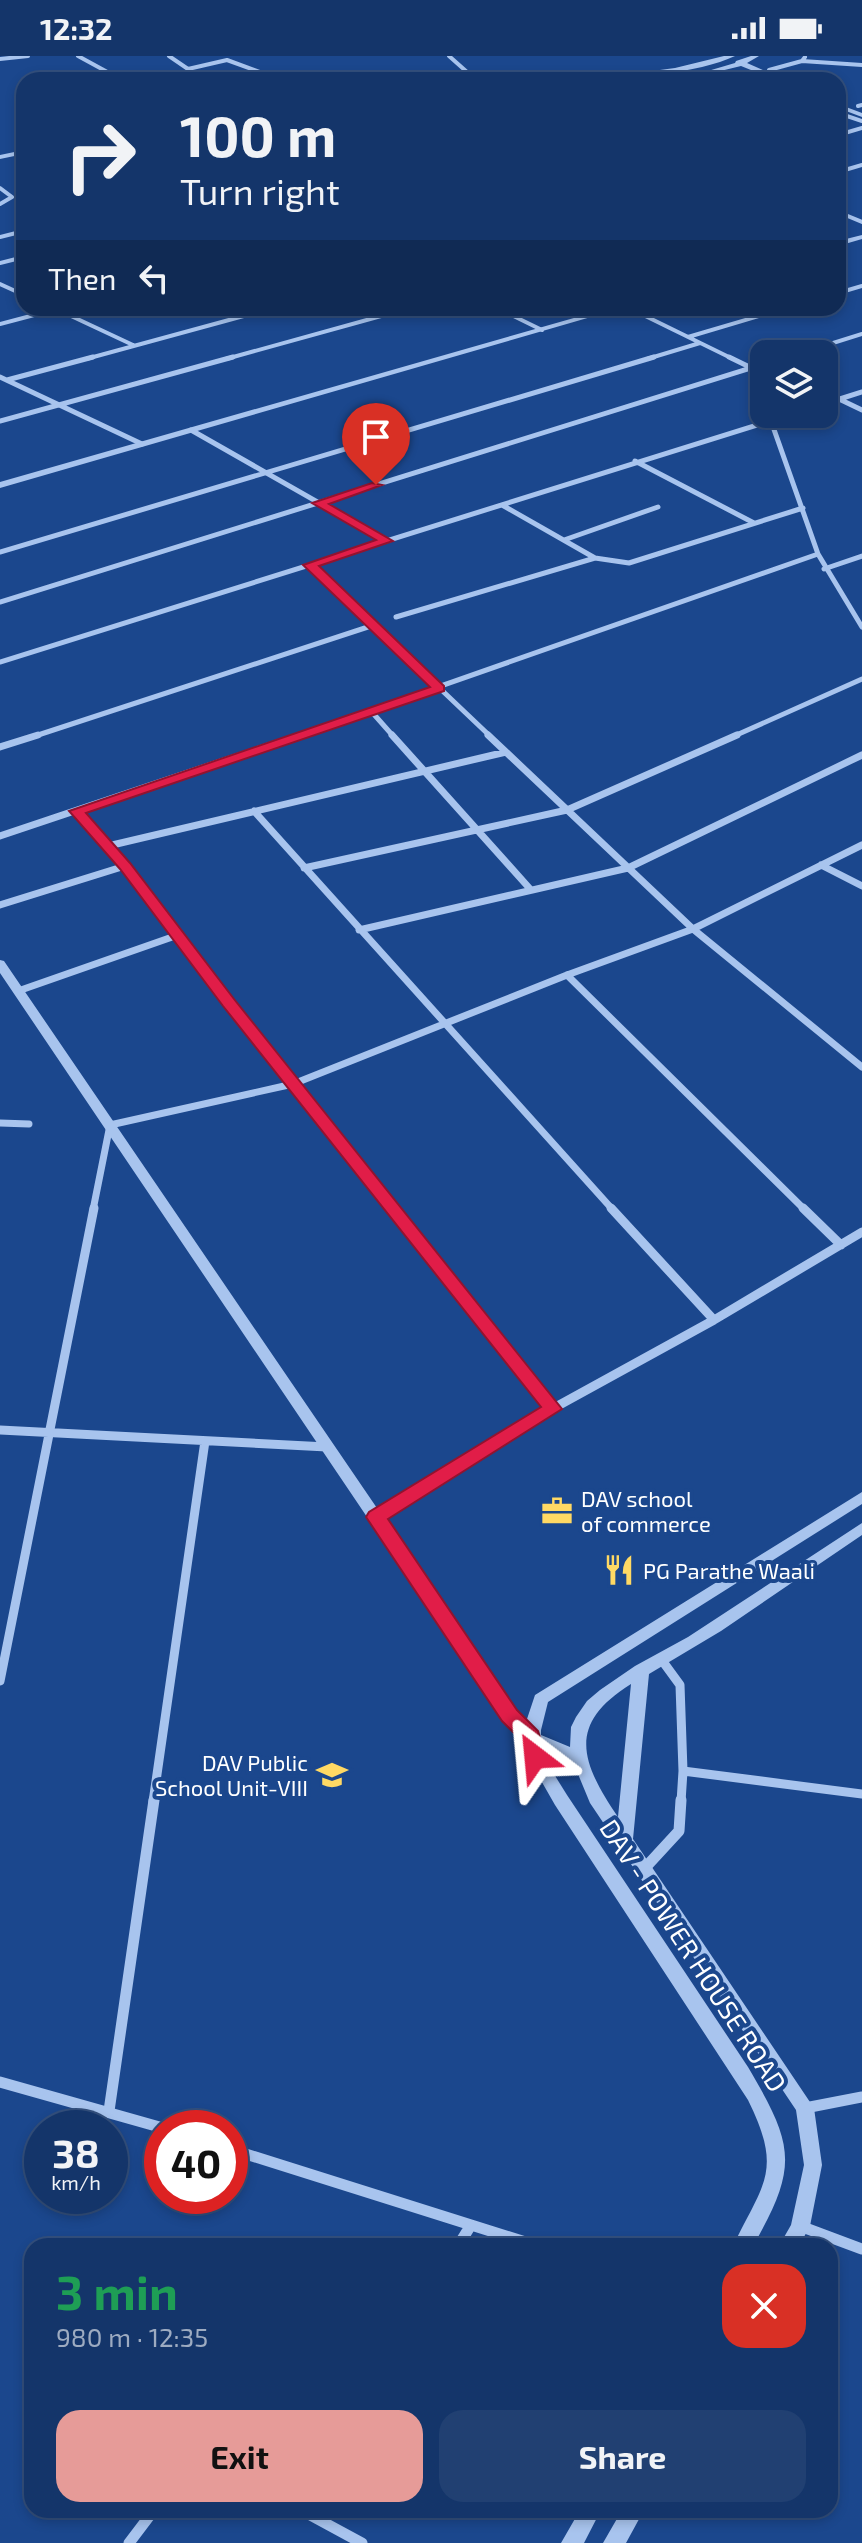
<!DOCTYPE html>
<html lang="en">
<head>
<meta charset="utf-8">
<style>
	body { margin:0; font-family:"Exo 2",sans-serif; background:#214072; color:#f1f3f6; height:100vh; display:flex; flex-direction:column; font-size:30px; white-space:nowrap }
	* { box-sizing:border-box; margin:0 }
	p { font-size:26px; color:#9dabc1 }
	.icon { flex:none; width:44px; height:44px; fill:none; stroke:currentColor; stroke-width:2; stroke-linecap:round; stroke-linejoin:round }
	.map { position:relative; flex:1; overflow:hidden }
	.panel { position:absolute; left:24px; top:2182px; width:814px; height:280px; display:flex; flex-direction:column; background:#14356a; border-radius:24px; box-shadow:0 4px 12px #0003,0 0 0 2px #33507e }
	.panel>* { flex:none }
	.hud { position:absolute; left:16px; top:16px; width:830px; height:244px; border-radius:24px; box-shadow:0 4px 12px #0003,0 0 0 2px #33507e; background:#14356a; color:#f1f3f6; overflow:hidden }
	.tools { position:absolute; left:750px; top:284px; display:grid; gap:16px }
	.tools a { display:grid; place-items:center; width:88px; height:88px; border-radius:16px; background:#14356a; box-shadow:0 4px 12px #0003,0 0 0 2px #33507e; font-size:40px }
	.speed { position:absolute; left:24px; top:2054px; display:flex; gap:16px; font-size:40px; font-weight:700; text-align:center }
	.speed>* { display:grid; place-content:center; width:104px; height:104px; border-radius:50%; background:#14356a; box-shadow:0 4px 12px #0003,0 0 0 2px #33507e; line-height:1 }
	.speed small { font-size:20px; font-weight:400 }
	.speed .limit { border:12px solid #d22; background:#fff; color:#111 }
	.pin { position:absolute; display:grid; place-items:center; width:68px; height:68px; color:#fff; margin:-82px -34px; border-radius:50% 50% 50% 0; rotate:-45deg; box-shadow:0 0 8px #0007 }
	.pin .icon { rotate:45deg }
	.me { position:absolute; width:88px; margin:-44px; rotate:331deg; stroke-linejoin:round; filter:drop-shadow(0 0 6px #0008) }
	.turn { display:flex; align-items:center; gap:28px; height:168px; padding:0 32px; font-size:36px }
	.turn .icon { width:104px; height:104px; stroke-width:2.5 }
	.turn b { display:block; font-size:56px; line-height:68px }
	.then { display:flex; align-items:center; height:76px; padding:0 32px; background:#0003; gap:16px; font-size:30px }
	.round { display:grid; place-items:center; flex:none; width:84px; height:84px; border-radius:24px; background:#214072 }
	.head { display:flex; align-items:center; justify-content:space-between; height:136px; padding:0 32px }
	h1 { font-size:48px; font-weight:700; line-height:60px; color:#1e9e55 }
	.cta { display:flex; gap:16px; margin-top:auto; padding:16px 32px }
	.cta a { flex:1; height:92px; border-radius:24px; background:#e69b98; color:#111; font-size:32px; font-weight:700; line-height:92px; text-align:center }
	.cta a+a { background:#214072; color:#f1f3f6 }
	.status { display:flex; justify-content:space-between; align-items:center; height:56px; padding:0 40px; background:#14356a; direction:ltr }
	.status svg { height:22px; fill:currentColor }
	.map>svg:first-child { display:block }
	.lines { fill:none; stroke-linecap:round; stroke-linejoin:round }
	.minor-far4 { stroke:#a8c4ee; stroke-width:4 }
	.minor-far3 { stroke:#a8c4ee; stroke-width:5 }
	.minor-far2 { stroke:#a8c4ee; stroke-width:7 }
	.minor-far1 { stroke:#a8c4ee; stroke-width:9 }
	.minor { stroke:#a8c4ee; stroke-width:11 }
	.tertiary { fill:#a8c4ee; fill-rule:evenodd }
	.route { fill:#e11d48; stroke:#92132f; stroke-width:2 }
	.labels { text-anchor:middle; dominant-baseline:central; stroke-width:8; stroke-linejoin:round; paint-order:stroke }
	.poi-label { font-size:22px; fill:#fff; stroke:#1b478d; text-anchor:start }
	.near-street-label { font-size:26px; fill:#fff; stroke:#1b478d }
</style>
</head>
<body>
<div class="status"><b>12:32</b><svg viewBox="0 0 49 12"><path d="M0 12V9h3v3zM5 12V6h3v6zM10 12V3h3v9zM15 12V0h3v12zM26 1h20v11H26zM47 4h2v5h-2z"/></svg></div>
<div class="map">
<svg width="862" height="2487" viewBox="0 0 862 2487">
	<rect width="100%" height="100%" fill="#1b478d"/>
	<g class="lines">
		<path class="minor-far4" d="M78 0 122 24
			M169 0 188 13 227 4 281 24
			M449 0 476 24
			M0 3 28 0
			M802 5 862 9
			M769 14 802 5 805 1
			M720 15 745 24
			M858 50 862 49
			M838 57 862 65
			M838 79 862 72
			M838 116 862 109
			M0 132 12 141 0 148
			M838 156 862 166
			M0 181 24 175
			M0 207 24 201
			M0 228 24 239
			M838 237 862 230
			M54 252 133 289
			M497 252 542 274
			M629 252 733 303
			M0 268 57 253
			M688 281 786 252
			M798 298 862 278
			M86 303 273 252
			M226 303 410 252
			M647 303 700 287"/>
		<path class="minor-far3" d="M729 301 764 318
			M0 321 142 388
			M7 324 93 301
			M839 343 862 354
			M824 348 862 336
			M0 365 233 301
			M771 365 818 498 862 571
			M191 374 386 485
			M635 405 754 467
			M502 449 595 502 629 507 803 452
			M564 484 658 451
			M0 496 654 301
			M310 509 491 681
			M824 513 862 500
			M0 546 764 308
			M396 561 595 502
			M0 606 792 358
			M371 655 394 681
			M32 681 374 569
			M295 681 818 498
			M732 681 862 623"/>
		<path class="minor-far2" d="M392 679 531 834
			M488 679 693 873 862 1011
			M0 691 38 679
			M76 755 125 810 228 947 393 1154
			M254 755 613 1154
			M0 780 301 679
			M108 790 506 696
			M821 809 862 830
			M304 812 567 754 737 679
			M0 849 125 810
			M359 874 628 812 862 699
			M567 919 805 1154
			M18 935 178 879
			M0 1067 29 1068
			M93 1154 110 1069 293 1028 567 919 693 873 862 789"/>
		<path class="minor-far1" d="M391 1152 552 1353
			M611 1152 714 1264
			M803 1152 841 1189
			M0 1374 327 1391
			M376 1461 552 1353 714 1264 862 1176
			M661 1603 680 1629 683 1715 862 1738
			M0 1625 94 1152
			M153 1746 205 1385
			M681 1746 683 1715"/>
		<path class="minor" d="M644 1813 679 1775 681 1744
			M0 2026 163 2072
			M805 2052 862 2041
			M109 2055 154 1744
			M230 2093 538 2190
			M800 2170 862 2193
			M458 2190 471 2169
			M301 2454 362 2487
			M129 2487 154 2454"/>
		<path class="tertiary" d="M724 0H735C699 17 626 24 584 24L675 12Z
			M751 0H759L747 7 786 24H776L741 10 704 19 701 17 735 7 736 5Z
			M838 48 862 57V61L838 52Z
			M24 94V98L0 103V99Z
			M862 179V183L838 190V185Z
			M609 252H622L0 432V426Z
			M0 904 4 905 516 1656 526 1666 535 1639 862 1436V1448L548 1646 541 1674V1679L570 1691 571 1671 576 1661 587 1645 600 1634 635 1610 688 1581 862 1467V1479L721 1575 649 1618 633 1783 814 2052 822 2109 810 2170 799 2190H779L791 2169 804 2109 796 2054 590 1747 573 1706 542 1693 547 1707 567 1739 748 2011C794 2089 799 2110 753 2190H733C764 2126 783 2115 748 2044L555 1749 531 1707 525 1685 504 1664 0 917ZM631 1628 618 1761C580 1705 567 1668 631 1628Z
			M580 2454H601L584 2487H561Z
			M622 2454H644L626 2487H603Z"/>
	</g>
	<path class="route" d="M372 427 382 429 329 448 393 485 319 510 444 630V635L86 757 130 807 234 943 562 1353 388 1463 517 1654 538 1675 546 1701 543 1706H528L521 1684 502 1665 366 1461 369 1456 541 1351 223 950 120 813 69 755 430 631 303 509 376 484 312 447Z"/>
	<defs>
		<symbol id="office-bare" viewBox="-9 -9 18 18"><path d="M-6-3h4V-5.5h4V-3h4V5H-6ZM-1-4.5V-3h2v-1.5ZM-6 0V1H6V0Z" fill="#ffd964" stroke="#1b478d" stroke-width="2.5" paint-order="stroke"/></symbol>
		<symbol id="restaurant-bare" viewBox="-9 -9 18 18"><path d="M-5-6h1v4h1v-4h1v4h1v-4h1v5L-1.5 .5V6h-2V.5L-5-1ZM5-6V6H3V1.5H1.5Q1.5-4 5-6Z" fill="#ffd964" stroke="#1b478d" stroke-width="2.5" paint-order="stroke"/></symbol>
		<symbol id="school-bare" viewBox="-9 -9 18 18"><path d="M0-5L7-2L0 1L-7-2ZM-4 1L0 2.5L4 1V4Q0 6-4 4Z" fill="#ffd964" stroke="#1b478d" stroke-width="2.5" paint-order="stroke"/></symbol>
	</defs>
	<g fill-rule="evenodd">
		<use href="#office-bare" x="535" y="1433" width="44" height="44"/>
		<use href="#restaurant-bare" x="597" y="1492" width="44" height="44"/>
		<use href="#school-bare" x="310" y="1697" width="44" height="44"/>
	</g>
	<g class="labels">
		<g class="poi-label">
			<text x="581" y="1442">DAV school<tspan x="581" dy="25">of commerce</tspan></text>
			<text x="643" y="1514">PG Parathe Waali</text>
			<text x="308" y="1706" text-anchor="end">DAV Public<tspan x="308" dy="25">School Unit-VIII</tspan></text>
		</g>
		<g class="near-street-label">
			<text transform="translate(694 1899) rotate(57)">DAV - POWER HOUSE ROAD</text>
		</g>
	</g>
</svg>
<div class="tools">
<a><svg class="icon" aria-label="layers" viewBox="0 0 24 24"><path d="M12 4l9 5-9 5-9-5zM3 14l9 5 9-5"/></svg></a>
</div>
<div class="speed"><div>38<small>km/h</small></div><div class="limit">40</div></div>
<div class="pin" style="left:376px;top:429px;background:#d93025"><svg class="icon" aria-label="arrive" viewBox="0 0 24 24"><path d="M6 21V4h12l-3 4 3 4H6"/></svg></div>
<svg class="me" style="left:535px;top:1701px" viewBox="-20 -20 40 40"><path d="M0-17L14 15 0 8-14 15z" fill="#e11d48" stroke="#fff" stroke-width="4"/></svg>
<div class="hud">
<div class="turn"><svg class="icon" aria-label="right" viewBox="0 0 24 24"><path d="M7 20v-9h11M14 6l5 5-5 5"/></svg><div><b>100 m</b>Turn right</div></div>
<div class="then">Then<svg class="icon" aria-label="left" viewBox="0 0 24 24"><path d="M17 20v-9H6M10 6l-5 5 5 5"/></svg></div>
</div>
<section class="panel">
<div class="head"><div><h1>3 min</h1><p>980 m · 12:35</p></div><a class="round" style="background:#d93025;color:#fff"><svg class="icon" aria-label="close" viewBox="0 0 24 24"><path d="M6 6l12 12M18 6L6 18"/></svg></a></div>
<div class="cta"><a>Exit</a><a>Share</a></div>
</section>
</div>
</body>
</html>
